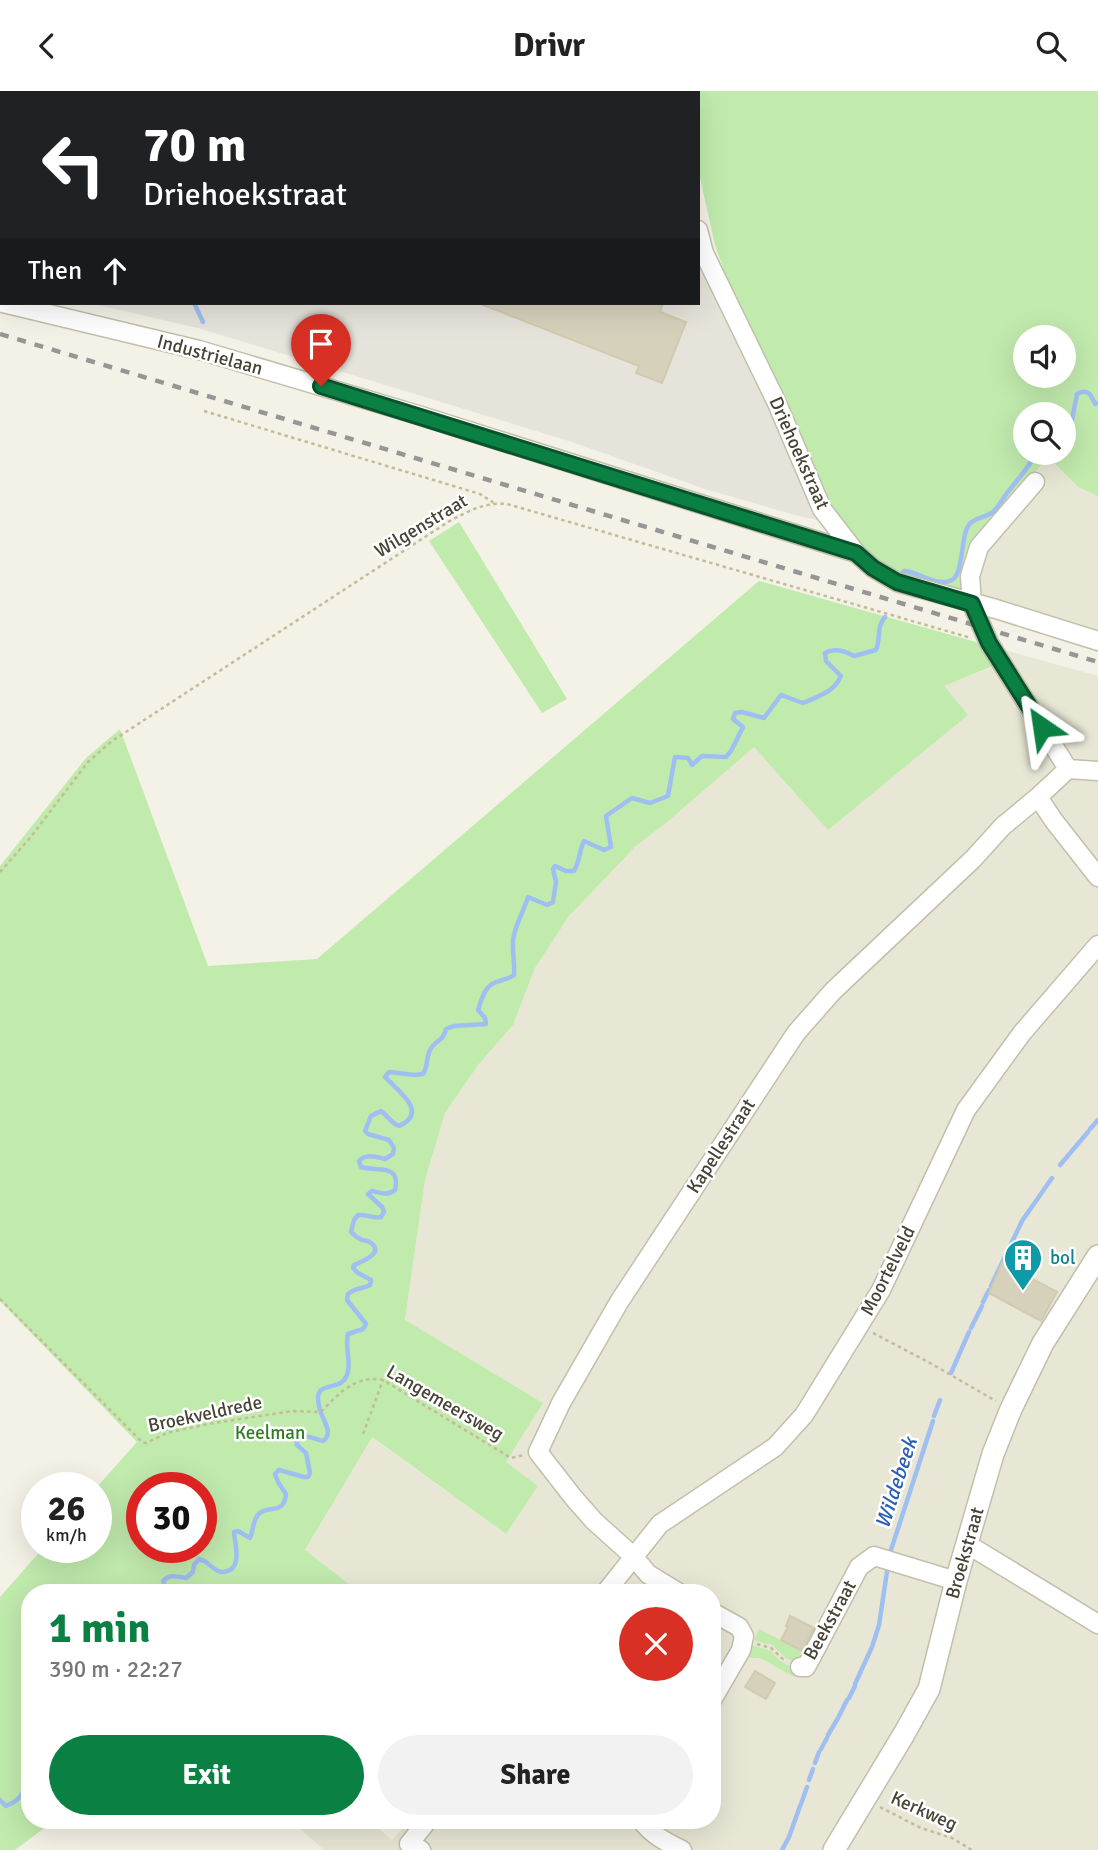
<!DOCTYPE html>
<html lang="en">
<head>
<meta charset="utf-8">
<style>
	body { margin:0; font-family:Signika,sans-serif; background:#f2f2f2; color:#222; height:100vh; display:flex; flex-direction:column; font-size:26px; white-space:nowrap }
	* { box-sizing:border-box; margin:0 }
	p { font-size:23px; color:#767676 }
	.icon { flex:none; width:38px; height:38px; fill:none; stroke:currentColor; stroke-width:2; stroke-linecap:round; stroke-linejoin:round }
	.map { position:relative; flex:1; overflow:hidden }
	.panel { position:absolute; left:21px; top:1493px; width:700px; height:245px; display:flex; flex-direction:column; background:#fff; border-radius:28px; box-shadow:0 7px 28px #0002 }
	.panel>* { flex:none }
	.hud { position:absolute; left:0px; top:0px; width:700px; height:214px; box-shadow:0 7px 28px #0002; background:#202124; color:#fff; overflow:hidden }
	.fabs { position:absolute; left:1013px; top:234px; display:grid; gap:14px }
	.fabs a { display:grid; place-items:center; width:63px; height:63px; border-radius:50%; background:#fff; box-shadow:0 7px 28px #0002; font-size:35px }
	.speed { position:absolute; left:21px; top:1381px; display:flex; gap:14px; font-size:35px; font-weight:700; text-align:center }
	.speed>* { display:grid; place-content:center; width:91px; height:91px; border-radius:50%; background:#fff; box-shadow:0 7px 28px #0002; line-height:1 }
	.speed small { font-size:18px; font-weight:400 }
	.speed .limit { border:10px solid #d22; background:#fff; color:#111 }
	.pin { position:absolute; display:grid; place-items:center; width:60px; height:60px; color:#fff; margin:-72px -30px; border-radius:50% 50% 50% 0; rotate:-45deg; box-shadow:0 0 7px #0007 }
	.pin .icon { rotate:45deg }
	.me { position:absolute; width:77px; margin:-38px; rotate:328deg; stroke-linejoin:round; filter:drop-shadow(0 0 5px #0008) }
	.turn { display:flex; align-items:center; gap:24px; height:147px; padding:0 28px; font-size:32px }
	.turn .icon { width:91px; height:91px; stroke-width:2.5 }
	.turn b { display:block; font-size:49px; line-height:60px }
	.then { display:flex; align-items:center; height:66px; padding:0 28px; background:#0003; gap:14px; font-size:26px }
	.round { display:grid; place-items:center; flex:none; width:74px; height:74px; border-radius:37px; background:#f2f2f2 }
	.head { display:flex; align-items:center; justify-content:space-between; height:119px; padding:0 28px }
	h1 { font-size:42px; font-weight:700; line-height:52px; color:#0b8043 }
	.primary-button { display:flex; gap:14px; margin-top:auto; padding:14px 28px }
	.primary-button a { flex:1; height:80px; border-radius:42px; background:#0b8043; color:#fff; font-size:28px; font-weight:700; line-height:80px; text-align:center }
	.primary-button a+a { background:#f2f2f2; color:#222 }
	header { display:flex; justify-content:space-between; align-items:center; height:91px; padding:0 28px; background:#fff; font-size:32px; font-weight:700 }
	.map>svg:first-child { display:block }
	.residential { fill:#e8e6d4 }
	.industrial { fill:#e6e3db }
	.green { fill:#c1eaad; fill-rule:evenodd }
	.lines { fill:none; stroke-linecap:round; stroke-linejoin:round }
	.stream { stroke:#9fbff3; stroke-width:4.5 }
	.building { fill:#d6d1bb; stroke:#d1caae; stroke-width:2 }
	.minor-casing { stroke:#c2bfab; stroke-width:21 }
	.tertiary-casing { stroke:#c2bfab; stroke-width:24 }
	.path { stroke:#c2bc98; stroke-width:2.5; stroke-dasharray:3.5 3.5; stroke-linecap:butt }
	.minor { stroke:#fff; stroke-width:18 }
	.tertiary { stroke:#fff; stroke-width:21 }
	.rail { stroke:#969696; stroke-width:4.5; stroke-dasharray:9 9; stroke-linecap:butt }
	.route-casing { stroke:#07532c; stroke-width:18 }
	.route { stroke:#0b8043; stroke-width:12 }
	.labels { text-anchor:middle; dominant-baseline:central; stroke-width:5; stroke-linejoin:round; paint-order:stroke }
	.street-label { font-size:19px; fill:#474335; stroke:#fff }
	.culture-label { font-size:19px; fill:#0d838f; stroke:#fff; text-anchor:start }
	.park-label { font-size:19px; fill:#347b25; stroke:#fff }
	.water-label { font-size:21px; font-style:italic; fill:#295eb7; stroke:#fff }
</style>
</head>
<body>
<header><svg class="icon" aria-label="back" viewBox="0 0 24 24"><path d="M15 5l-7 7 7 7"/></svg>Drivr<svg class="icon" aria-label="search" viewBox="0 0 24 24"><circle cx="10" cy="10" r="6"/><path d="M15 15l6 6"/></svg></header>
<div class="map">
<svg width="1098" height="1759" viewBox="0 0 1098 1759">
	<rect width="100%" height="100%" fill="#f4f2e6"/>
	<path class="residential" d="M1048 366 1078 396 1098 405V545L952 501 978 442 989 437Z
		M976 551 1098 585V1759H324L290 1729H369L392 1749 409 1729H712V1502L359 1501 305 1460 371 1346 506 1443 538 1395 506 1371 543 1312 405 1230 425 1089 445 1022 478 974 513 934 535 877 569 825 636 755 666 732 754 655 967 623 943 595 993 576Z"/>
	<path class="industrial" d="M0 0H667V2H2V189L0 188Z
		M698 164 753 276 817 422 818 429 802 426 705 398 572 351 198 237 89 212H698Z"/>
	<path class="green" d="M681 0H1098V405L1078 396 1048 366 989 437 978 442 970 461 964 496 952 501 890 482 850 448 831 420 729 194 715 154 698 78V2H681ZM1026 247H1064V285H1026ZM1026 324H1064V362H1026Z
		M459 431 567 608 542 622 429 450Z
		M759 490 976 551 993 575 944 595 968 624 828 739 754 656 666 732 636 755 569 825 535 877 513 934 478 974 445 1022 425 1089 405 1229 543 1312 506 1371 538 1395 506 1443 372 1346 305 1459 359 1501 30 1502V1729H55L15 1759H0V1506L44 1456H96V1397L137 1351 0 1210V775L86 667 120 638 208 875 317 868ZM142 1396H201V1456H142Z
		M759 1538 805 1562 798 1573 786 1567 771 1553H766L754 1549Z
		M752 1554 771 1560 779 1569 792 1577 796 1582 794 1586 760 1567H750L749 1564Z"/>
	<g class="lines">
		<path class="stream" d="M651 0 652 2
			M196 212 195 214 203 231
			M1064 341 1071 334 1077 303C1088 297 1091 304 1095 313L1098 312
			M900 485 904 480C918 480 937 497 952 489 963 483 961 449 967 437 972 426 985 428 994 420 999 415 1003 408 1007 402 1017 389 1029 377 1036 362
			M1090 1038 1098 1029
			M1060 1074 1088 1041
			M991 1195 1022 1130 1052 1087
			M983 1211 989 1199
			M971 1237 982 1215
			M951 1282 969 1241
			M320 1319C311 1288 334 1301 344 1289 354 1277 344 1257 348 1243L363 1238 366 1233 347 1209 348 1203C354 1197 363 1198 370 1194L371 1189 358 1182 353 1177 354 1174C361 1171 385 1162 371 1152 368 1149 364 1150 360 1148 358 1147 353 1143 351 1141L354 1129 358 1124C366 1123 373 1128 381 1126L384 1121 382 1116 368 1103 372 1100C381 1102 388 1105 395 1099 401 1072 378 1081 361 1076L359 1070C366 1062 376 1066 385 1068L393 1063 394 1057 389 1049 368 1043 365 1040 371 1025 381 1020C388 1025 391 1032 399 1035 430 1021 397 999 385 986L389 981 415 984 423 983C429 975 425 964 432 956 438 948 443 950 446 938L454 935 486 933 485 927 478 919C481 910 484 898 492 893 499 889 507 889 514 884 515 872 512 861 513 849 515 834 524 820 528 806L547 814 553 811 556 791 553 778 555 775 566 780H574C580 770 579 760 584 750L604 759 611 756 606 725 632 707 650 712 668 705 675 666 688 667 692 674 702 665 726 666 731 660 743 636 733 628 735 622 742 621 764 627 781 604 803 612C819 605 834 601 841 585L826 570 825 562C834 557 845 560 854 565L876 559C881 547 876 536 885 526
			M934 1325 940 1309
			M890 1462 933 1330
			M168 1502 163 1490C169 1483 176 1485 186 1487L193 1481 194 1474 199 1468C208 1470 210 1476 218 1480 222 1482 226 1481 230 1479 241 1473 235 1452 234 1441L238 1440 250 1447C253 1440 253 1431 257 1425 266 1412 284 1426 286 1403L278 1391 275 1383 279 1379 304 1386H308L310 1382 306 1362 297 1354V1349C304 1342 315 1348 323 1350 333 1343 325 1332 321 1322
			M855 1593 872 1556 879 1534 888 1474
			M849 1607 855 1595
			M839 1625 847 1609
			M828 1644 838 1627
			M821 1658 827 1647
			M815 1672 819 1661
			M809 1689 813 1678
			M0 1709 6 1715C33 1704 20 1690 30 1669
			M801 1713 807 1696
			M782 1759 789 1746 800 1715"/>
	</g>
	<path class="building" d="M478 212H663L660 221 686 231 662 292 636 282 639 275Z
		M1002 1172 1057 1201 1041 1230 989 1202Z
		M790 1525 814 1537 802 1560 781 1549 788 1536 786 1535Z
		M755 1580 775 1592 766 1608 745 1596Z"/>
	<g class="lines">
		<defs>
			<path id="minor" d="M238 0 242 2
				M671 0V2
				M149 2V0
				M503 2V0
				M698 139 704 162 776 310 822 418 856 462 873 477 897 491 996 518 1098 550
				M3 212 199 259 418 324 856 462
				M1035 391 979 456 970 485 972 513 989 552 1068 678
				M1038 706 1054 730 1098 786
				M967 1453 1098 1533
				M605 1502 660 1433 775 1356 804 1324 881 1199 966 1019 1022 942 1098 854
				M679 1502 648 1483 633 1465 594 1430 573 1406 538 1361 561 1312 619 1211 796 942 833 900 973 768 1003 735 1038 706 1068 678 1098 680
				M712 1521 739 1536 744 1545 741 1559 712 1609
				M800 1576H806L812 1565 859 1476 874 1465 956 1490
				M641 1729C652 1744 666 1751 682 1759
				M421 1759 409 1753 428 1729"/>
			<path id="tertiary" d="M834 1759 904 1643 929 1598 956 1490 993 1363 1011 1318 1043 1252 1098 1165"/>
		</defs>
		<use href="#minor" class="minor-casing"/>
		<use href="#tertiary" class="tertiary-casing"/>
		<path class="path" d="M0 194 2 195
			M204 320 480 403 494 412
			M0 781 30 747 88 671 112 650 448 431C468 420 485 411 507 413L971 547
			M0 1208 142 1351 146 1352 167 1342 208 1333 292 1320 320 1321 323 1319C340 1301 356 1284 383 1289L511 1367 524 1364
			M873 1242 930 1272 996 1310
			M363 1343 383 1289
			M757 1553 771 1557 786 1571
			M880 1716 921 1737 952 1747 972 1759"/>
		<use href="#minor" class="minor"/>
		<use href="#tertiary" class="tertiary"/>
		<path class="rail" d="M0 243 1098 571"/>
	</g>
	<g class="lines">
		<defs>
			<path id="route" d="M321 295 856 462 873 477 897 491 972 513 989 552 1042 636"/>
		</defs>
		<use href="#route" class="route-casing"/>
		<use href="#route" class="route"/>
	</g>
	<defs>
		<symbol id="building-pin" viewBox="-11 -11 22 30"><path d="M0 17L-7.5 6A9.5 9.5 0 1 1 7.5 6Z" fill="#0f9aa8" stroke="#fff"/><path d="M-4-6H4V6H1V3H-1V6H-4ZM-2.5-4.3h1.7v1.8h-1.7ZM.8-4.3h1.7v1.8H.8ZM-2.5-1h1.7V.8h-1.7ZM.8-1h1.7V.8H.8Z" fill="#fff"/></symbol>
	</defs>
	<g fill-rule="evenodd">
		<use href="#building-pin" x="1001" y="1145" width="44" height="60"/>
	</g>
	<g class="labels">
		<g class="street-label">
			<text transform="translate(210 264) rotate(15)">Industrielaan</text>
			<text transform="translate(799 362) rotate(66)">Driehoekstraat</text>
			<text transform="translate(421 435) rotate(-31)">Wilgenstraat</text>
			<text transform="translate(721 1055) rotate(-57)">Kapellestraat</text>
			<text transform="translate(888 1180) rotate(-63)">Moortelveld</text>
			<text transform="translate(445 1312) rotate(30)">Langemeersweg</text>
			<text transform="translate(205 1323) rotate(-12)">Broekveldrede</text>
			<text transform="translate(965 1462) rotate(-74)">Broekstraat</text>
			<text transform="translate(830 1529) rotate(-61)">Beekstraat</text>
			<text transform="translate(924 1720) rotate(24)">Kerkweg</text>
		</g>
		<g class="culture-label">
			<text x="1050" y="1167">bol</text>
		</g>
		<g class="park-label">
			<text x="270" y="1342">Keelman</text>
		</g>
		<g class="water-label">
			<text transform="translate(896 1392) rotate(-72)">Wildebeek</text>
		</g>
	</g>
</svg>
<div class="fabs">
<a><svg class="icon" aria-label="sound" viewBox="0 0 24 24"><path d="M4 9h4l5-4v14l-5-4H4zM17 9q2 3 0 6"/></svg></a>
<a><svg class="icon" aria-label="search" viewBox="0 0 24 24"><circle cx="10" cy="10" r="6"/><path d="M15 15l6 6"/></svg></a>
</div>
<div class="speed"><div>26<small>km/h</small></div><div class="limit">30</div></div>
<div class="pin" style="left:321px;top:295px;background:#d93025"><svg class="icon" aria-label="arrive" viewBox="0 0 24 24"><path d="M6 21V4h12l-3 4 3 4H6"/></svg></div>
<svg class="me" style="left:1042px;top:636px" viewBox="-20 -20 40 40"><path d="M0-17L14 15 0 8-14 15z" fill="#0b8043" stroke="#fff" stroke-width="4"/></svg>
<div class="hud">
<div class="turn"><svg class="icon" aria-label="left" viewBox="0 0 24 24"><path d="M17 20v-9H6M10 6l-5 5 5 5"/></svg><div><b>70 m</b>Driehoekstraat</div></div>
<div class="then">Then<svg class="icon" aria-label="ahead" viewBox="0 0 24 24"><path d="M12 20V5M6 11l6-6 6 6"/></svg></div>
</div>
<section class="panel">
<div class="head"><div><h1>1 min</h1><p>390 m · 22:27</p></div><a class="round" style="background:#d93025;color:#fff"><svg class="icon" aria-label="close" viewBox="0 0 24 24"><path d="M6 6l12 12M18 6L6 18"/></svg></a></div>
<div class="primary-button"><a>Exit</a><a>Share</a></div>
</section>
</div>
</body>
</html>
